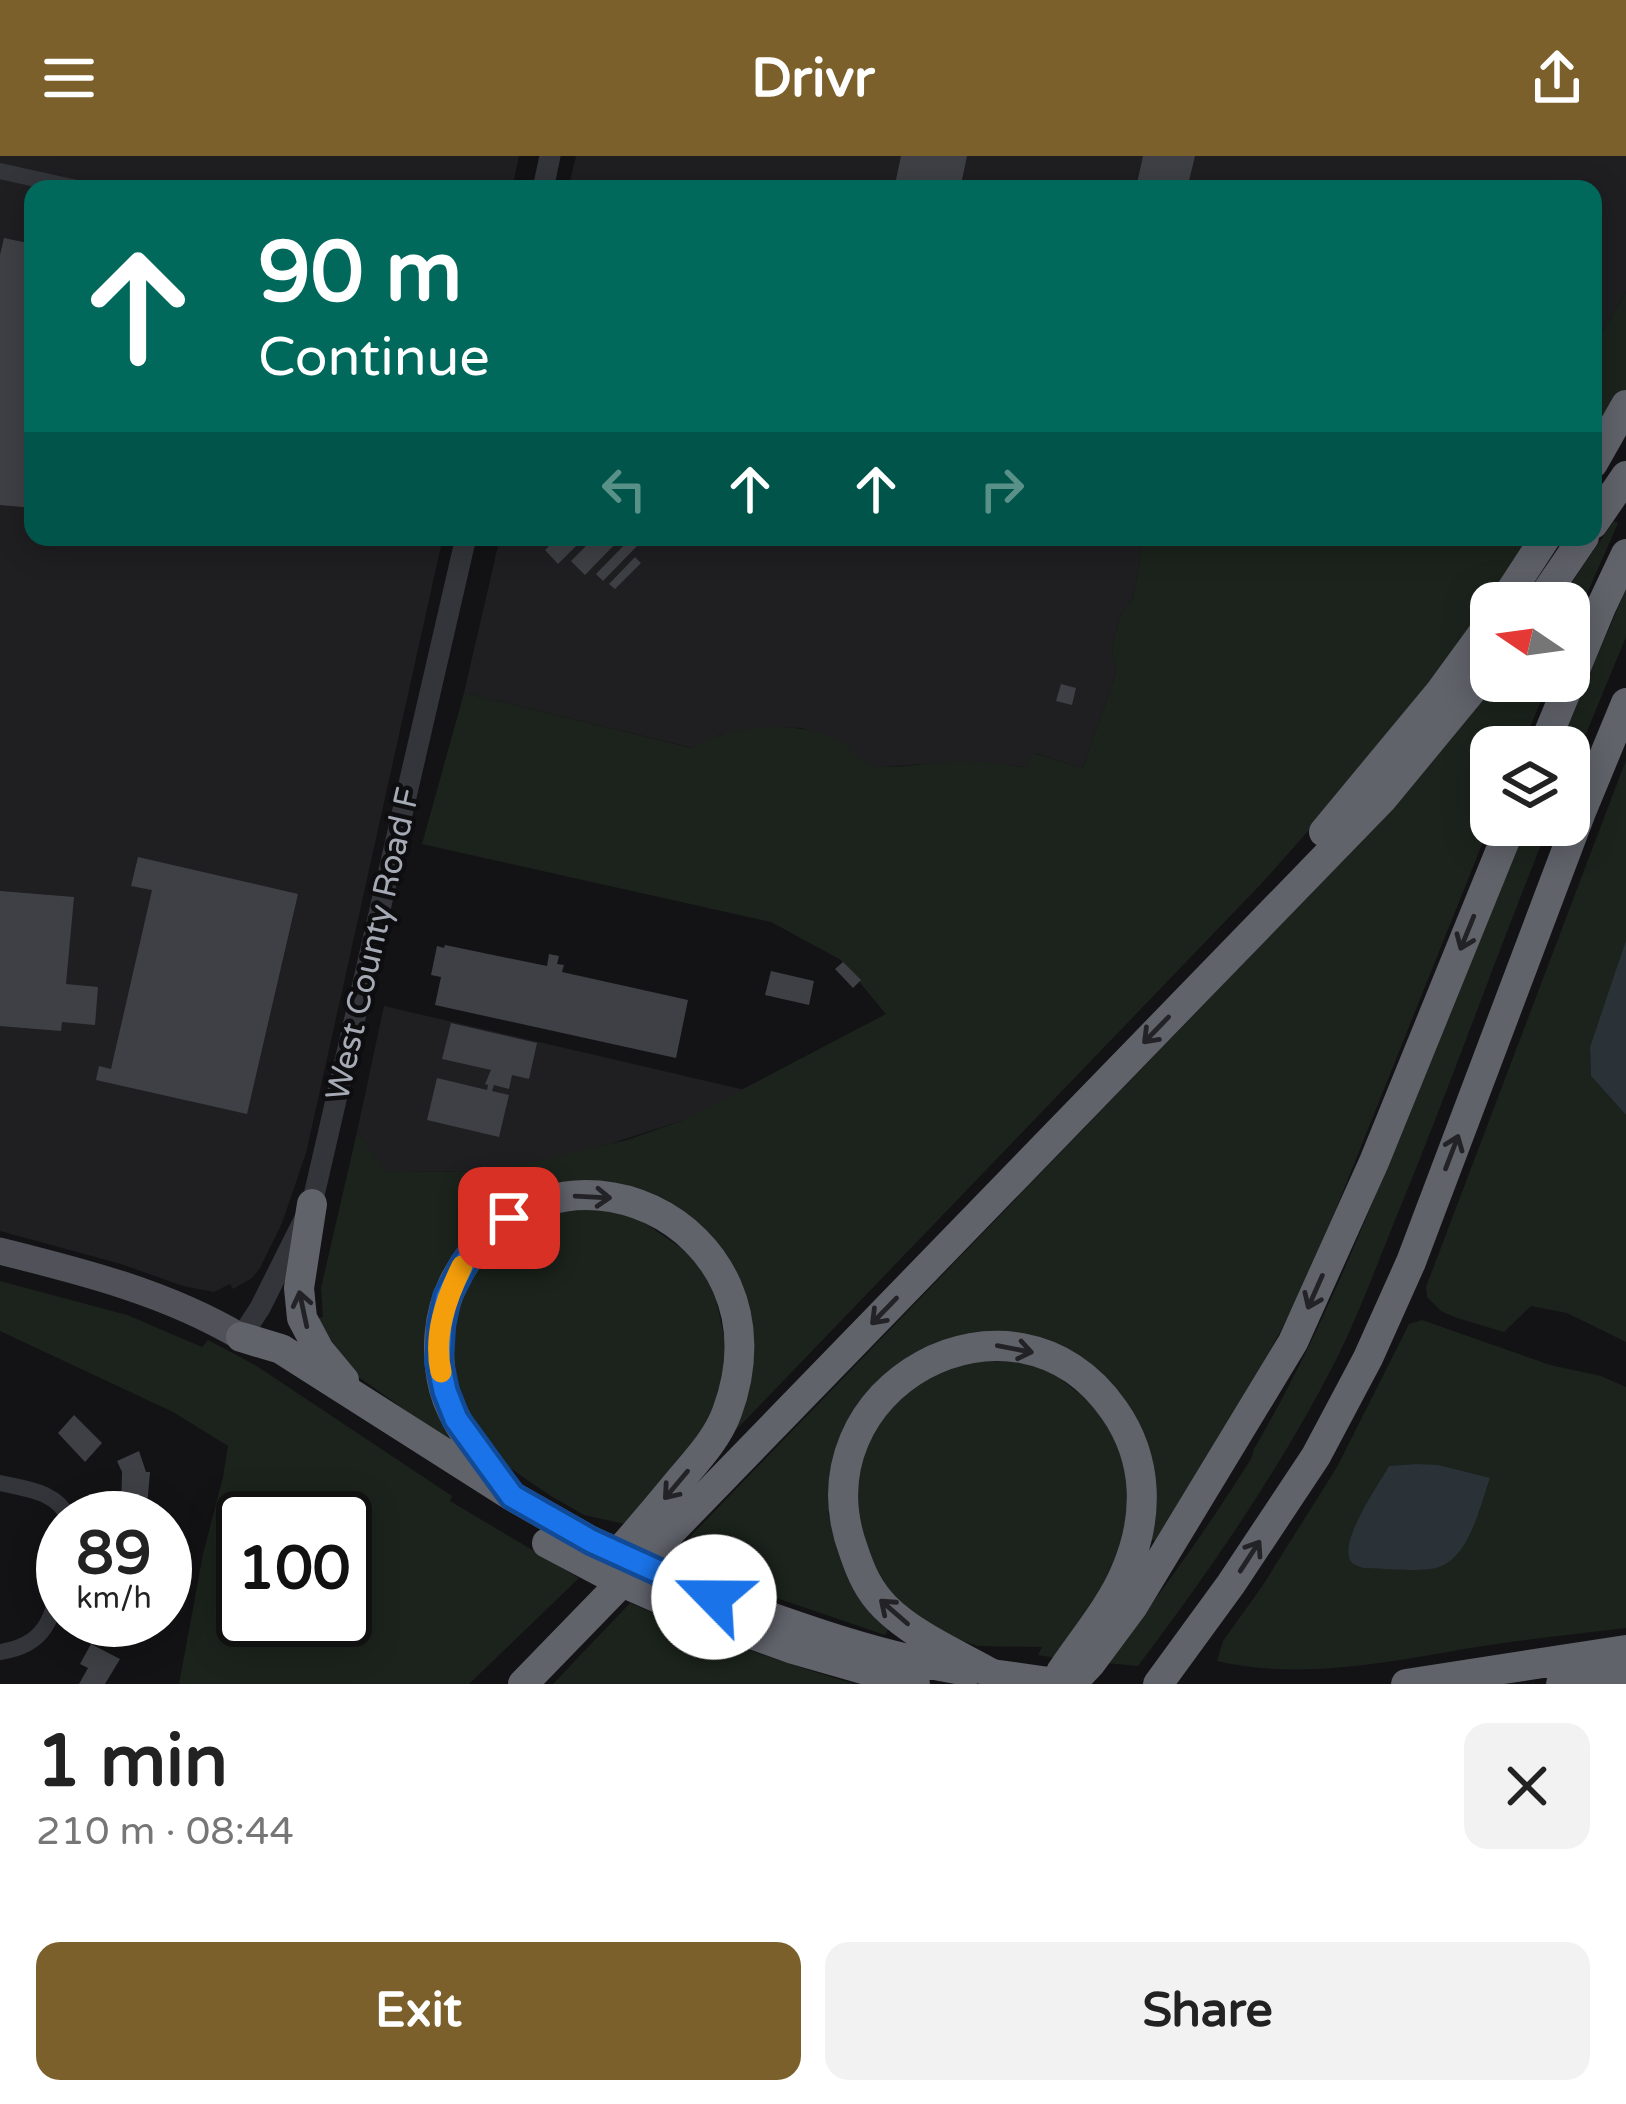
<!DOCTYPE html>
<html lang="en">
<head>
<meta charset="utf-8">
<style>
	body { margin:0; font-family:"Varela Round",sans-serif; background:#f2f2f2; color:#222; height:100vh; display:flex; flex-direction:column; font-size:45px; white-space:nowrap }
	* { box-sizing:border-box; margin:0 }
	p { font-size:39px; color:#767676 }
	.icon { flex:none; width:66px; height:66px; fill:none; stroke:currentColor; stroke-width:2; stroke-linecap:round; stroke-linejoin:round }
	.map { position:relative; height:1528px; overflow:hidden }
	.panel { display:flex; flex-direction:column; background:#fff; flex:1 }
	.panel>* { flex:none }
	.hud { position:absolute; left:24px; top:24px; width:1578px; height:366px; border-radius:24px; box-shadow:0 6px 30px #0003; background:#00695c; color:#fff; overflow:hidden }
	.needle { width:78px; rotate:283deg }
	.buttons { position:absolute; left:1470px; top:426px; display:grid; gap:24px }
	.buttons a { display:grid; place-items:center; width:120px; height:120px; border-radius:24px; background:#fff; box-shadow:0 6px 30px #0003; font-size:60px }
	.speed { position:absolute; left:36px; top:1335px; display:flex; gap:24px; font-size:60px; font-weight:700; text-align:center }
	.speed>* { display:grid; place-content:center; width:156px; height:156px; border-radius:50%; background:#fff; box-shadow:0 6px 30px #0003; line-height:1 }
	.speed small { font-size:30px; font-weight:400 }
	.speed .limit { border:6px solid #111; border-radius:18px; background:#fff; color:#111 }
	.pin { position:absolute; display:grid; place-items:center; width:102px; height:102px; color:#fff; margin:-51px; border-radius:24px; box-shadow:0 6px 18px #0006 }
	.me { position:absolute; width:132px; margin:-66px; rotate:293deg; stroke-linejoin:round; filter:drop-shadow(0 0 9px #0008) }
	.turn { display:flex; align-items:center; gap:42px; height:252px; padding:0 36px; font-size:54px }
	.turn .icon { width:156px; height:156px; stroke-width:2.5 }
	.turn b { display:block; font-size:84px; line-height:102px }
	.lanes { display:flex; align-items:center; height:114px; padding:0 36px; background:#0003; justify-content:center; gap:60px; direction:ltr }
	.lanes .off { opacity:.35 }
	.round { display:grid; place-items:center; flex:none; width:126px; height:126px; border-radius:24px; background:#f2f2f2 }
	.head { display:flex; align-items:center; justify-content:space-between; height:204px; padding:0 36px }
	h1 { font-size:72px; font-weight:700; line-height:90px }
	.button { display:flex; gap:24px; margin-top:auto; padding:24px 36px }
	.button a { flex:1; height:138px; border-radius:24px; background:#7c602b; color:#fff; font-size:48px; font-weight:700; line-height:138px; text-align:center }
	.button a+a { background:#f2f2f2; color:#222 }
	header { display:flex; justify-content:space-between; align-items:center; height:156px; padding:0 36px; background:#7c602b; color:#fff; font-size:54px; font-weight:700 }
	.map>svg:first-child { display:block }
	.built { fill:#1f1f22 }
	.green { fill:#1c231c; fill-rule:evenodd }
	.water { fill:#2a3238 }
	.building { fill:#3f4045 }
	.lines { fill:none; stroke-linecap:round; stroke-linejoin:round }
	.minor { stroke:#34353a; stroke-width:16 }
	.tertiary { stroke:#34353a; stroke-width:21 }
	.primary { stroke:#515259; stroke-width:27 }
	.motorway { stroke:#61636b; stroke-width:30 }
	.motorway-bridge { stroke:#61636b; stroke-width:30 }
	.oneway { stroke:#232327 }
	.route-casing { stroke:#114b97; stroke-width:30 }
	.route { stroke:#1a73e8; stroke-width:21 }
	.slow { stroke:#f59e0b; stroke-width:21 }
	.labels { text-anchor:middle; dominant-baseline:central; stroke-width:9; stroke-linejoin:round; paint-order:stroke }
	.street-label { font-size:33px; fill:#a5aab5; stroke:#0e0e10 }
</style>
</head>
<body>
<header><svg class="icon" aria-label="menu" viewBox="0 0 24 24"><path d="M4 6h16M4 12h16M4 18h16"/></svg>Drivr<svg class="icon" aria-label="share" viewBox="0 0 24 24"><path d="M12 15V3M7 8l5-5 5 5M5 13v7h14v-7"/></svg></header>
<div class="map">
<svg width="1626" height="1528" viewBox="0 0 1626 1528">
	<rect width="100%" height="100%" fill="#131315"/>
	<path class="built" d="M0 0H519L512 33H33V381H443L306 997 282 1067 260 1112 252 1122 233 1133 230 1128 214 1136 183 1130 121 1108 0 1075Z
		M576 0H1626V136L1593 192V33H568Z
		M500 381H1144L1133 442 1120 461 1112 491 1116 517 1083 612 1034 597 1026 611 962 605 882 611 867 609 844 588 801 572 772 571 720 579 693 592 464 537Z
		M384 850 745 934 684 964 588 995 488 1016 385 1015 357 976Z"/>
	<path class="green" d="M1626 136V234L1593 293V192Z
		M1614 365 1618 367 1569 479V447H1557Z
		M1144 381H1539C1457 504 1360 618 1261 728L735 1275 730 1270 737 1130 592 1031 448 1118 459 1288 421 1271 397 1248 337 1206 315 1163 323 1161 321 1133 324 1119 357 976 386 1015 488 1016 627 984 684 964 886 858 841 804 771 766 422 688 464 537 692 592C732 567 806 562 846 589 857 597 861 608 876 610 903 613 932 605 960 605 982 605 1004 609 1026 611L1033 597 1083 612 1116 517 1112 491 1120 461 1133 442Z
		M1626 433V481L1569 619V591H1558Z
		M1498 525H1549L1522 591H1491V666L1336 1053 1293 1151 1254 1225 1156 1386 1147 1380 1125 1251 977 1182 839 1290 834 1308 828 1359 833 1366 842 1401 890 1470 885 1479 724 1424 696 1407 683 1388 1396 649Z
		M1626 604V784L1590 891 1591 920 1626 959V1186L1567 1157 1531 1150 1504 1176 1457 1162 1441 1155 1427 1141 1426 1131Z
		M1526 669H1549C1495 802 1448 937 1393 1069 1375 1114 1358 1160 1336 1204 1280 1313 1212 1412 1138 1510L1106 1507C1159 1441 1206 1374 1251 1303L1254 1293C1315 1189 1360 1079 1405 967 1445 868 1486 769 1526 669Z
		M589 1049 659 1067 711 1120 729 1204 706 1275 629 1369 584 1359 551 1340 498 1304 454 1236 449 1177 477 1107 530 1062Z
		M0 1125 127 1159 202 1191 208 1184 255 1209 452 1340 450 1345 579 1422 469 1528H179L203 1398 223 1321 228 1290 173 1256 0 1175ZM243 1362H345V1464H243Z
		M1422 1164 1550 1209 1601 1220 1626 1231V1472C1576 1478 1527 1483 1477 1491 1393 1505 1301 1525 1217 1505L1223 1485 1263 1429 1337 1311 1409 1168ZM1415 1308 1489 1322C1480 1355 1467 1394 1435 1412H1363L1352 1407 1348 1391 1389 1310Z
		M950 1205 1039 1206 1113 1264 1134 1335 1112 1422 1056 1502 1038 1499 1042 1491 978 1490 936 1476 871 1420 852 1325 882 1253Z
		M630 1447C704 1479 778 1506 855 1528H553Z"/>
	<path class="water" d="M1626 784V959L1591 920 1590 891Z
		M1415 1308 1438 1309 1490 1322C1480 1349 1470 1400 1439 1411 1420 1417 1383 1412 1363 1412 1354 1408 1351 1409 1349 1400 1343 1380 1379 1328 1389 1310Z"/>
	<path class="building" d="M901 0H967L960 33H894Z
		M1143 0H1195L1187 33 1136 32Z
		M4 82 33 88V352L0 349V99Z
		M558 381H585L558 408 545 394Z
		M595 381H616L619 384 585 419 571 405Z
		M630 383 637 390 603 425 596 418Z
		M635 401 641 407 615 433 609 428Z
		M1061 528 1076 532 1072 549 1056 545Z
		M138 701 298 738 247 958 96 924 99 910 111 913 152 734 131 730Z
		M0 735 74 741 66 828 98 831 95 869 62 866 61 875 0 870Z
		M445 789 547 810 549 798 559 800 557 808 564 809 562 816 688 844 676 902 435 849 441 821 431 819 437 790 444 792Z
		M843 806 861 824 853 832 835 813Z
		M771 815 814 825 809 849 765 839Z
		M451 867 537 887 529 923 512 919 509 933 494 929 492 935 509 939 499 981 427 964 437 922 487 934 488 929 485 928 491 914 442 903Z
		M74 1259 102 1287 85 1306 58 1277Z
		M139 1295 146 1316H150L146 1362H118V1356H121L122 1316 117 1305Z
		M91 1488 120 1503 105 1528H79L88 1512 80 1508Z"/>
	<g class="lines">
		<path class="minor" d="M0 15 81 33
			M0 1327C27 1333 56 1335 69 1362
			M0 1496C50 1489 53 1457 63 1414"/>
		<path class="tertiary" d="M543 33 550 0
			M241 1181 260 1152 312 1048 466 381"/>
		<path class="primary" d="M0 1095C84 1116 167 1137 241 1181"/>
		<path class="motorway" d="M1593 307 1626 249
			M1593 368 1626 320
			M1503 447 1546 381
			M1539 447 1584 381
			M1543 591 1601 451 1626 398
			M1324 676 1440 536 1491 466
			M312 1048 299 1132 302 1162 319 1194 344 1224
			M241 1181 281 1193 512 1340 591 1385
			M512 1340C487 1307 455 1273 444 1233 435 1198 438 1158 454 1126 544 950 798 1065 727 1256 717 1284 694 1307 675 1330 652 1358 628 1386 604 1413
			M714 1441C797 1471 881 1502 969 1515
			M690 1456 790 1492 915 1528
			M992 1518C957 1498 914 1480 885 1451 869 1435 861 1417 854 1396 792 1231 1014 1110 1114 1254 1149 1304 1149 1362 1125 1417 1112 1449 1080 1487 1061 1516
			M523 1528 1383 642 1491 511
			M1071 1528 1090 1508 1133 1450 1293 1186 1374 1006 1511 669
			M1158 1528 1231 1428 1316 1300 1368 1202 1411 1106 1581 656 1626 547
			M1406 1528 1626 1494
			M1561 1528 1626 1517"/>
		<path class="motorway-bridge" d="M591 1385 714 1441
			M547 1387 615 1423 690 1456
			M992 1518 1063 1528"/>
	</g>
	<defs><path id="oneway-shaft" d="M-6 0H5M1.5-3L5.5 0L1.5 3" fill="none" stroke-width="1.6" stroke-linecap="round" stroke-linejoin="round" transform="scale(3)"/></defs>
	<g class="oneway">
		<use href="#oneway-shaft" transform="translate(1467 777) rotate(112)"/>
		<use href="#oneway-shaft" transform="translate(1156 874) rotate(134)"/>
		<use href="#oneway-shaft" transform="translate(1452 996) rotate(-69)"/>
		<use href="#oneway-shaft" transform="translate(593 1041) rotate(3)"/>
		<use href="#oneway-shaft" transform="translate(1315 1136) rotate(114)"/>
		<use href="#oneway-shaft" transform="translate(303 1153) rotate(-102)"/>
		<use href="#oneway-shaft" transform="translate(884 1155) rotate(134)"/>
		<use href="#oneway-shaft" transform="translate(1015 1193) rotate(11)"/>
		<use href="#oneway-shaft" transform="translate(676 1329) rotate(130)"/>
		<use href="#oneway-shaft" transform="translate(1250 1400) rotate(-57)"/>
		<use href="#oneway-shaft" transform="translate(894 1456) rotate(-139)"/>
	</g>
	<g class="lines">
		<defs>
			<path id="route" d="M509 1062 483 1083 464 1108 447 1141 441 1170 439 1206 445 1235 456 1263 512 1340 591 1385 714 1441"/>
		</defs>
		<use href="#route" class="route-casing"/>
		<use href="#route" class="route"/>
		<path class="slow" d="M441 1216C433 1179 446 1143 462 1110"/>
	</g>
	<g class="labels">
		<g class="street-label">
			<text transform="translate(373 788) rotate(-77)">West County Road F</text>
		</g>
	</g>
</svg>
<div class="buttons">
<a><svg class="needle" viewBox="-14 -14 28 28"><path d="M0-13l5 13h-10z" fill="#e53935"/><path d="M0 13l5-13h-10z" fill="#767676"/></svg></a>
<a><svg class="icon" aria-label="layers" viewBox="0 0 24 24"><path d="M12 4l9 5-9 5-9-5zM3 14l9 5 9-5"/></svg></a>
</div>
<div class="speed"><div>89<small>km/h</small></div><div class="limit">100</div></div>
<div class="pin" style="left:509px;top:1062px;background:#d93025"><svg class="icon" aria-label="arrive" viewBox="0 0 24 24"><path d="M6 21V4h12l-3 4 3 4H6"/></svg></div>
<svg class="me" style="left:714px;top:1441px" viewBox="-20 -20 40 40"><circle r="19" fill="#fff"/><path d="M0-13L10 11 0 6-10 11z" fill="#1a73e8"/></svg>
<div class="hud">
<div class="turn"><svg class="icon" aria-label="ahead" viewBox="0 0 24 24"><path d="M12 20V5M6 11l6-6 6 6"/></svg><div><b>90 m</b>Continue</div></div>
<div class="lanes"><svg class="icon off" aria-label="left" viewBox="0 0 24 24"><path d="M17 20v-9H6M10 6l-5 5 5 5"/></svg><svg class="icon" aria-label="ahead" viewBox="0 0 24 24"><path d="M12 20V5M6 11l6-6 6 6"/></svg><svg class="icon" aria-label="ahead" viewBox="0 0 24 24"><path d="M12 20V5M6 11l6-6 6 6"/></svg><svg class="icon off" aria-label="right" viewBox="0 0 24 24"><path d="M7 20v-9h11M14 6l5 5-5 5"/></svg></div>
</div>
</div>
<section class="panel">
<div class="head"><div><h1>1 min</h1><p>210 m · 08:44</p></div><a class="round"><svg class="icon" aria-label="close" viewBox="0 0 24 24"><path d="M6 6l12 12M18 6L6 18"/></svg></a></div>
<div class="button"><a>Exit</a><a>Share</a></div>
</section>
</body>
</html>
